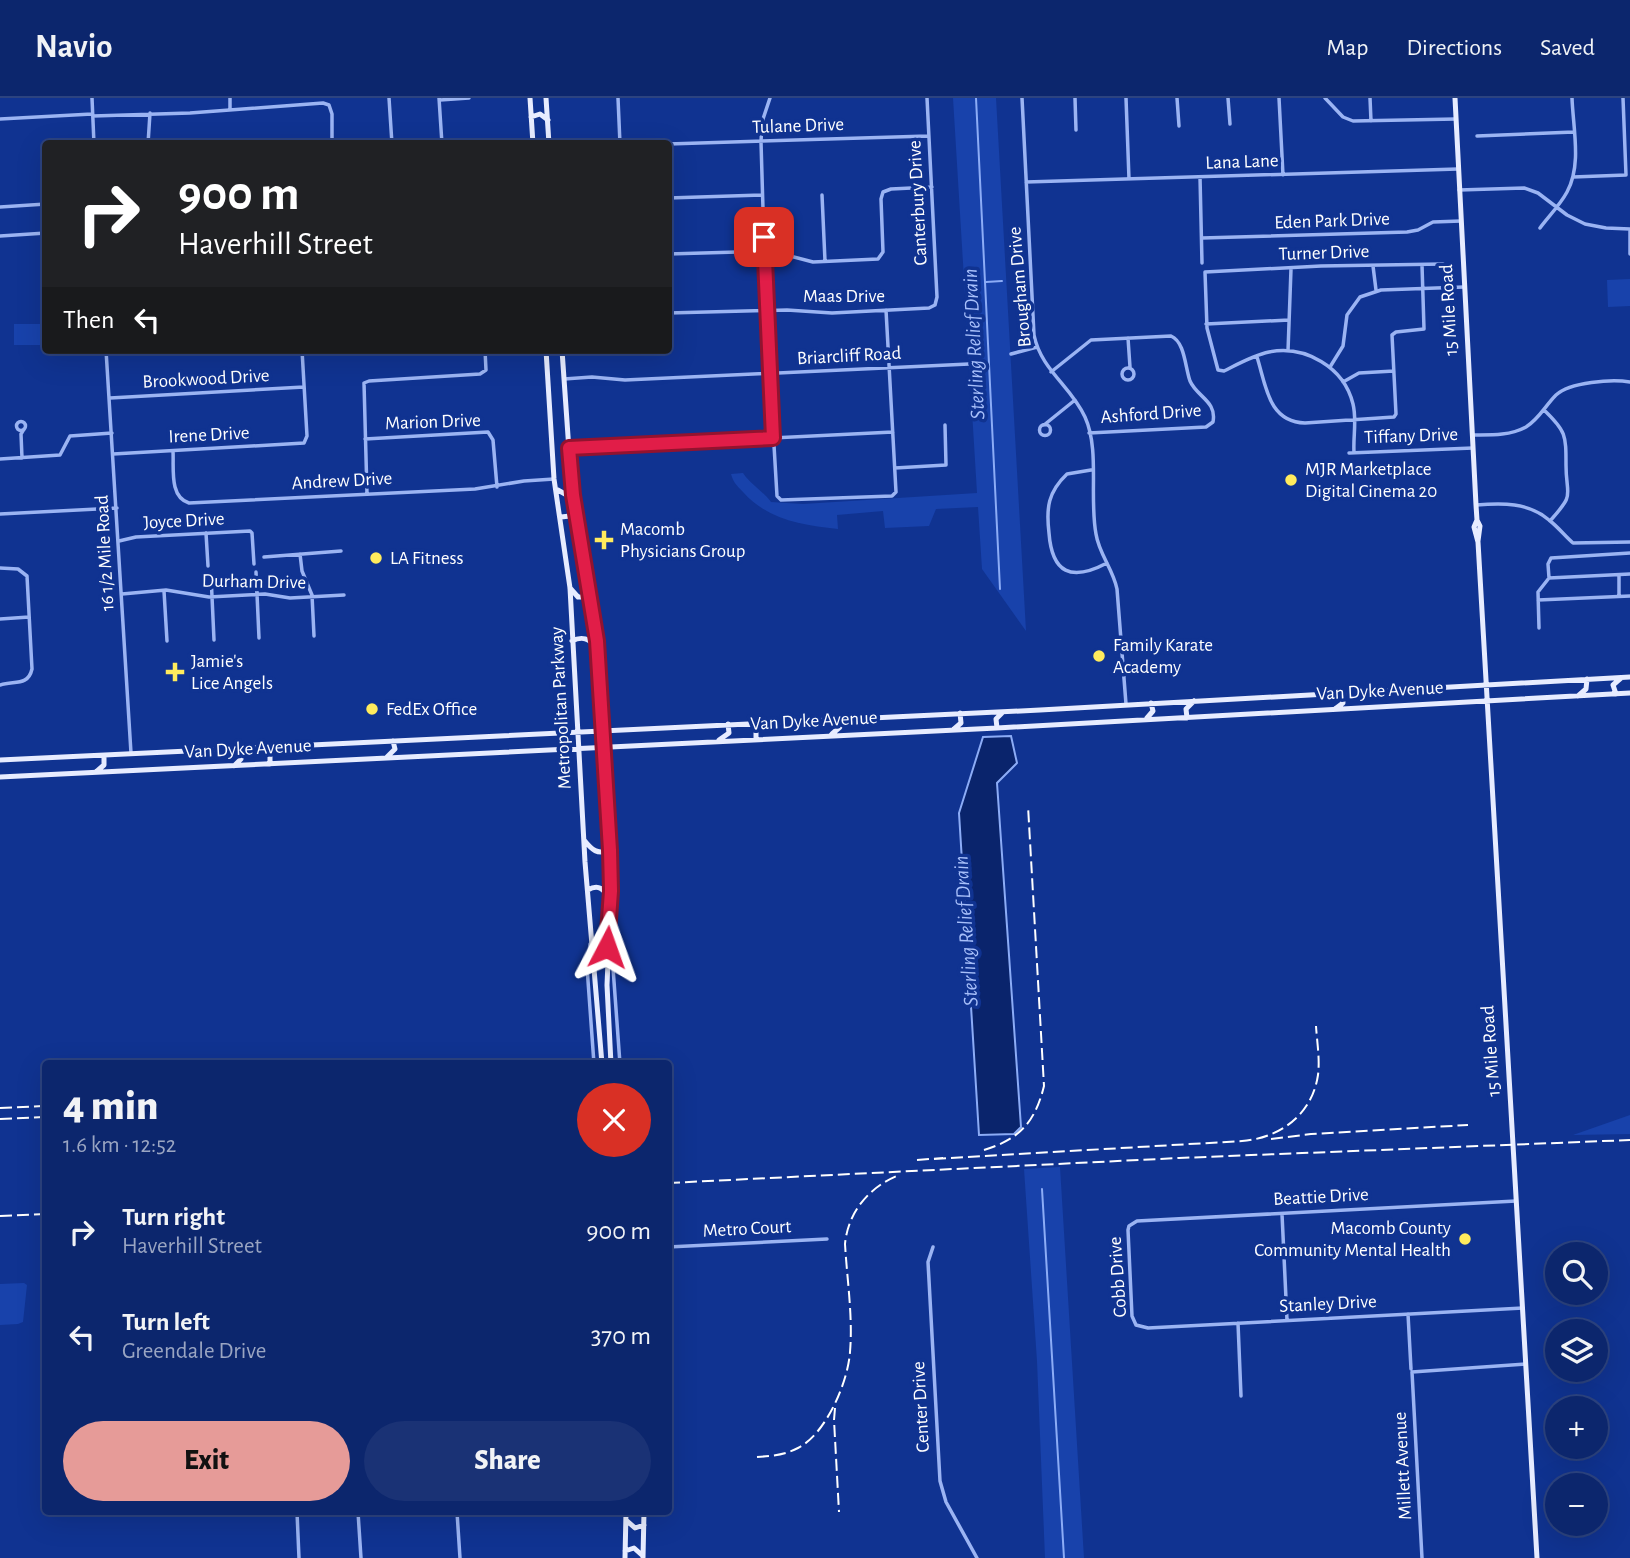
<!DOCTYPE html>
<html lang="en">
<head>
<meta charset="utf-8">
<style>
	body { margin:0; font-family:"Alegreya Sans",sans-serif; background:#1a3275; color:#f1f3f6; height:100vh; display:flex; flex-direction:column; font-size:26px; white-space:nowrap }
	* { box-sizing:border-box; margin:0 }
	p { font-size:23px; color:#9aa5c2 }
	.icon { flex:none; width:38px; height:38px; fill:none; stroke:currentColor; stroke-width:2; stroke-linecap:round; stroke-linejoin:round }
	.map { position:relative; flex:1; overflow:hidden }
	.drawer { position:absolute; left:42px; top:962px; width:630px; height:455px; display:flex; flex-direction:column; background:#0c266d; border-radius:7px; box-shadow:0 7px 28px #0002,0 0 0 2px #2c4380 }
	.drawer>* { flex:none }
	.banner { position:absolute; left:42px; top:42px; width:630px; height:214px; border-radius:7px; box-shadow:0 7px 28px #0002,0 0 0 2px #2c4380; background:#202124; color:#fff; overflow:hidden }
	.controls { position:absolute; left:1545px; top:1144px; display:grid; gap:14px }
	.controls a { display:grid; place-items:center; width:63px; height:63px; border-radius:50%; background:#0c266d; box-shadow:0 7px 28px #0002,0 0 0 2px #2c4380; font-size:35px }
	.pin { position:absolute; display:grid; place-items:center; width:60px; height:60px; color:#fff; margin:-30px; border-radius:14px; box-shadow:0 4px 10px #0006 }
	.me { position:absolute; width:77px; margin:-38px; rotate:4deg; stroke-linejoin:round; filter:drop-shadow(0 0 5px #0008) }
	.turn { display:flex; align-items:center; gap:24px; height:147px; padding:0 21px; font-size:32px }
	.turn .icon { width:91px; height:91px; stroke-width:2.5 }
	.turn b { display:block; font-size:49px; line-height:60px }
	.then { display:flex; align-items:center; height:66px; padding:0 21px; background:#0003; gap:14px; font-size:26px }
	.round { display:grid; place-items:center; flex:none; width:74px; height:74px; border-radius:37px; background:#1a3275 }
	.headline { display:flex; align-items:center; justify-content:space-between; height:119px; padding:0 21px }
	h1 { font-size:42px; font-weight:800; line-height:52px }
	.cta { display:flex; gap:14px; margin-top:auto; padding:14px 21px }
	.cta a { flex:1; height:80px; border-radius:42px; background:#e69b98; color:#111; font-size:28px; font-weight:800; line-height:80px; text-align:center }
	.cta a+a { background:#1a3275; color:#f1f3f6 }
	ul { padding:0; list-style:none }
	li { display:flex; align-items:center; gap:21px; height:105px; padding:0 21px }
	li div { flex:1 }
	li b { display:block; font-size:26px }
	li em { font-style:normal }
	header { display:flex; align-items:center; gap:42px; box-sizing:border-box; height:98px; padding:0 35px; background:#0c266d; border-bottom:2px solid #2c4380 }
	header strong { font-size:33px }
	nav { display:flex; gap:38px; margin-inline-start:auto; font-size:24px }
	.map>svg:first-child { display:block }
	.green { fill:#1842ab }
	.water { fill:#0a246c; stroke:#8cacf6; stroke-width:2 }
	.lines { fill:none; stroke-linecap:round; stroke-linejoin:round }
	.stream { stroke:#8cacf6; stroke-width:2 }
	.minor { stroke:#9bb4f3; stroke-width:3.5 }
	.major { stroke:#e7ecff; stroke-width:5 }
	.rail { stroke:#fff; stroke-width:2; stroke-dasharray:12 5; stroke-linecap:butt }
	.route-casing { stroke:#92132f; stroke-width:18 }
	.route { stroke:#e11d48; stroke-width:12 }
	.poi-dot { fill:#ffeb5d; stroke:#103391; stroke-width:2.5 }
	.labels { text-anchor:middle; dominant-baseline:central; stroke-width:7; stroke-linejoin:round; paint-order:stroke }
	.street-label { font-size:19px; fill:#fff; stroke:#103391 }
	.poi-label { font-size:19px; fill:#fff; stroke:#103391; text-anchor:start }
	.water-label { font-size:21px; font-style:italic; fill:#a7bffa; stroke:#103391 }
</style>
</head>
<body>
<header>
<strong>Navio</strong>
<nav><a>Map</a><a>Directions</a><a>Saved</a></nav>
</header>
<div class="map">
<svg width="1630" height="1460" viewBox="0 0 1630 1460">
	<rect width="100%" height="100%" fill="#103391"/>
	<path class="green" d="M953 0H996L1026 533 982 471 978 409 936 411 929 428 885 430 883 413 837 417 838 431C802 427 768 422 743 394 737 388 733 384 731 376L743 375C751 387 763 393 771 404L803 406 977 395Z
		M1630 181V208L1608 209 1607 182Z
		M14 226H45V247H14Z
		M1630 1017V1036L1573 1037Z
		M1060 1069 1084 1460H1045L1037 1263 1024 1071Z
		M24 1185 27 1187 23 1224 18 1226 0 1227V1186Z"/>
	<path class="water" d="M1011 638 1017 665 997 685 1021 1029 1014 1036 979 1037 959 715 983 639Z"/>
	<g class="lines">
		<path class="stream" d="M976 0 1000 491
			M986 184 1002 183
			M1042 1091 1064 1460"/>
		<path class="minor" d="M92 0 94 46
			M230 0V12
			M389 0 392 46
			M439 0 442 46
			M618 0 620 46
			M770 0 762 24 761 44 766 212 777 398 781 402 892 398 896 394 886 212
			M1022 0 1034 237C1041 272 1071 288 1085 319 1100 352 1089 399 1096 436 1099 456 1113 471 1117 491L1126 606
			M1075 0 1076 32
			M1126 0 1129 81
			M1177 0 1179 28
			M1228 0 1230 26
			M1279 0 1283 77
			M1325 0 1343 19 1353 23 1456 21
			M1370 0 1371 23
			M440 2 469 0
			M93 18 190 15 323 5 329 7 332 16V46
			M0 21 92 16
			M1477 38 1574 34
			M148 46 150 15
			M668 46 928 38
			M1200 79 1202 165
			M1573 79 1626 77 1623 0
			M1026 84 1458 71
			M1459 92 1524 90 1538 95 1567 117 1585 126 1606 130 1630 131V156
			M822 97 825 163
			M668 100 762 97
			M0 109 46 106
			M1540 130C1549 118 1560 107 1567 94 1582 67 1573 30 1572 0
			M0 138 46 135
			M1202 140 1407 134 1418 132 1433 124 1461 123
			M668 156 771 153 813 164 878 161 883 154 881 101 883 94 891 91 932 89
			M1373 168 1376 192
			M668 215 787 212 832 215 929 210 935 207 937 199 927 0
			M1206 226 1289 222
			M1128 240 1130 269
			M106 252 131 655
			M1288 253 1291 171
			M1011 256 1037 249
			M1257 259C1266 287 1268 324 1305 325L1394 319 1396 316 1392 237 1396 234 1424 231 1422 167
			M1330 269 1343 248 1347 217 1360 199 1381 192 1464 189
			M1122 276a6 6 0 1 1 12 0a6 6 0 1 1-12 0Z
			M1051 274 1091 242 1171 238C1185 244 1185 269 1190 283 1197 299 1217 303 1213 324L1206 329 1089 335
			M564 281 592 279 625 282 969 266
			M1343 284 1359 275 1394 273
			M110 300 304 289
			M1544 312C1566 333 1566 337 1566 367 1566 400 1576 394 1550 423
			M16.5 328a4.5 4.5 0 1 1 9 0a4.5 4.5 0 1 1-9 0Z
			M1039.5 332a5.5 5.5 0 1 1 11 0a5.5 5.5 0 1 1-11 0Z
			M1044 327 1075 302
			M1472 337C1491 337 1509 338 1526 329 1539 321 1545 308 1556 297 1570 284 1612 281 1630 284
			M365 341 488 334 493 342 497 389
			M570 350 893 334
			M173 353C174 370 169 399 189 405L475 391 524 383 554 381
			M1354 354C1353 338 1357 322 1353 306 1344 269 1305 247 1269 254 1254 257 1238 266 1224 273L1218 272 1207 230 1205 174 1321 168 1443 166
			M1349 355 1473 350
			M113 356 304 345 307 338 302 252
			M22 360 21 336 24 331
			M0 361 60 357 70 338 112 335
			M895 370 946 367 945 327
			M1091 372 1067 376C1048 394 1046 410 1049 435 1052 475 1071 484 1107 465
			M367 396 364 285 369 283 480 276 486 272 485 252
			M1476 407C1502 405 1528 404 1549 422 1558 429 1565 438 1573 445L1630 444
			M0 416 117 410
			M206 435 208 468
			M119 443 136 439 250 433 252 435 254 466
			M300 456 302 473 312 497 314 538
			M264 459 341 453
			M0 470 18 471 27 478 32 571C28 589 13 582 0 587
			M256 474 259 540
			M211 477 214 542
			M1619 477V498
			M1549 480 1630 476
			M164 493 167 543
			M122 496 166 492 209 499 265 496 290 500 344 497
			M1538 502 1630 498
			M0 521 29 519
			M1539 530 1538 494 1549 480 1548 466 1551 460 1630 455
			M611 842 620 966
			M590 846 587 869 594 966
			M1516 1103 1137 1123 1129 1128 1128 1132 1132 1218 1136 1227 1148 1230 1523 1210
			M1282 1116 1287 1222
			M668 1149 827 1141
			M933 1149 928 1164 940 1383 946 1404 977 1460
			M1408 1216 1411 1271
			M1238 1225 1241 1298
			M297 1414 299 1460
			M358 1414 361 1460
			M457 1414 460 1460
			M1422 1460 1412 1274 1526 1266"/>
		<path class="major" d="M530 0 533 46
			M546 0 549 46
			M1455 0 1476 407 1477 422 1480 428 1478 443
			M531 19 540 16 548 22
			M546 252 554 381 570 490 585 764 602 966
			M552 252H559
			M562 252 571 381 591 499 598 552 610 752 611 793 607 887 611 966
			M556 391 565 396 573 392
			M561 419 570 418 578 424
			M1477 422 1474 429 1478 444 1537 1460
			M570 490 578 499H591
			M572 543C582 538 589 540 596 549
			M1616 596 1613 587 1621 580
			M1578 598 1586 591 1587 581
			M1335 611 1343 605 1342 595
			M1147 620 1153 613 1151 605
			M1187 620 1186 611 1194 603
			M997 630 996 621 1002 615
			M954 631 961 625 960 615
			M832 636 840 629 841 621
			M756 641V631L762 626
			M719 642 729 635 728 626
			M387 659 395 651 393 643
			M0 662 1040 612 1630 579
			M270 666V656L277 649
			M234 668 241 661V651
			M96 674 104 667V658
			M0 679 997 630 1630 595
			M584 742C592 752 597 757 610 752
			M588 792C599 785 604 792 610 801
			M626 1422 635 1430 644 1427
			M625 1453 634 1450 643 1458
			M625 1460 626 1414
			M643 1460 644 1414"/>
		<path class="rail" d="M0 1010 43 1008
			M0 1021 44 1019
			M1271 1041 1311 1036 1468 1027
			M984 1052C1020 1041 1035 1024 1044 988L1028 708
			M934 1061 1242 1043C1280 1040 1312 1017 1318 977 1320 961 1317 944 1316 928
			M917 1062 943 1060
			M668 1085 1179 1060 1630 1042
			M0 1118 46 1116
			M835 1310 834 1322 839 1414
			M757 1359C771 1358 785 1357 798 1350 826 1336 848 1284 850 1254 853 1219 847 1181 845 1146 848 1114 869 1089 899 1077"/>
	</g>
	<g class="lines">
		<defs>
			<path id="route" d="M607 849 611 793 610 752 597 543 573 397 569 350 773 340 764 139"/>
		</defs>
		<use href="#route" class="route-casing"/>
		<use href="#route" class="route"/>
	</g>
	<g class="poi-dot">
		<circle cx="1291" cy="382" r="7"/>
		<path d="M600.5 431.5h7v7h7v7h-7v7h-7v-7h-7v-7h7z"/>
		<circle cx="376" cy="460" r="7"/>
		<circle cx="1099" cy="558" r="7"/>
		<path d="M171.5 563.5h7v7h7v7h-7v7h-7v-7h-7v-7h7z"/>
		<circle cx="372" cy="611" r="7"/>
		<circle cx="1465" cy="1141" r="7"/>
	</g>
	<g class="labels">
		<g class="street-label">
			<text transform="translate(798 28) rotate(-2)">Tulane Drive</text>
			<text transform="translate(1242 64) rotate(-2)">Lana Lane</text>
			<text transform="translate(918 105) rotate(-93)">Canterbury Drive</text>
			<text transform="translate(1332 123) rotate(-2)">Eden Park Drive</text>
			<text transform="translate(1324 155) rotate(-2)">Turner Drive</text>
			<text transform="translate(1020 189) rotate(-95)">Brougham Drive</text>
			<text x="844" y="198">Maas Drive</text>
			<text transform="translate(1449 212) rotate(-93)">15 Mile Road</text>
			<text transform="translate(849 258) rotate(-3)">Briarcliff Road</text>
			<text transform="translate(206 281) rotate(-3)">Brookwood Drive</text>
			<text transform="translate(1151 316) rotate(-4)">Ashford Drive</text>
			<text transform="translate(433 324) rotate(-2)">Marion Drive</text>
			<text transform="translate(209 337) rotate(-3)">Irene Drive</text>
			<text transform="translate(1411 338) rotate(-2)">Tiffany Drive</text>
			<text transform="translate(342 383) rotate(-3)">Andrew Drive</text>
			<text transform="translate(184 423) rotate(-3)">Joyce Drive</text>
			<text transform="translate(105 455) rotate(-93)">16 1/2 Mile Road</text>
			<text transform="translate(254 484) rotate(1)">Durham Drive</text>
			<text transform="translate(1380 593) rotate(-3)">Van Dyke Avenue</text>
			<text transform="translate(561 610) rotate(-93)">Metropolitan Parkway</text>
			<text transform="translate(814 623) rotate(-3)">Van Dyke Avenue</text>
			<text transform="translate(248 651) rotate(-3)">Van Dyke Avenue</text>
			<text transform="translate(1491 953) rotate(-94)">15 Mile Road</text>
			<text transform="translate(1321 1099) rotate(-3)">Beattie Drive</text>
			<text transform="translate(747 1131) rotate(-3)">Metro Court</text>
			<text transform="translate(1118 1179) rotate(-94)">Cobb Drive</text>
			<text transform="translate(1328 1206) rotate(-3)">Stanley Drive</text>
			<text transform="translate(921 1309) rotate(-93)">Center Drive</text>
			<text transform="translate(1403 1368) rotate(-93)">Millett Avenue</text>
		</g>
		<g class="poi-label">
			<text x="1305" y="371">MJR Marketplace<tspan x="1305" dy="22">Digital Cinema 20</tspan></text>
			<text x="620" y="431">Macomb<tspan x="620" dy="22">Physicians Group</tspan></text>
			<text x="390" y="460">LA Fitness</text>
			<text x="1113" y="547">Family Karate<tspan x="1113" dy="22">Academy</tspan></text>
			<text x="191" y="563">Jamie's<tspan x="191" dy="22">Lice Angels</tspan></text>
			<text x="386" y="611">FedEx Office</text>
			<text x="1451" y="1130" text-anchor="end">Macomb County<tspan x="1451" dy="22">Community Mental Health</tspan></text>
		</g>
		<g class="water-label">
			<text transform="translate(974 246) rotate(-93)">Sterling Relief Drain</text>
			<text transform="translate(966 833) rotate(-94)">Sterling Relief Drain</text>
		</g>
	</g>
</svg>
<div class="controls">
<a><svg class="icon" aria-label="search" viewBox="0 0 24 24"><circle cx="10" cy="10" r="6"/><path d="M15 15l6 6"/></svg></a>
<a><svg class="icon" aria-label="layers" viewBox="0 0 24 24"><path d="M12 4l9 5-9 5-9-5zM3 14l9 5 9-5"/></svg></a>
<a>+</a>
<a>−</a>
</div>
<div class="pin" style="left:764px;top:139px;background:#d93025"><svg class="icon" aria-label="arrive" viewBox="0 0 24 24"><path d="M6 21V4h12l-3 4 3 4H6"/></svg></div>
<svg class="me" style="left:607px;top:849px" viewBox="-20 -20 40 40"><path d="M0-17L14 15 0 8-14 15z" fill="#e11d48" stroke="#fff" stroke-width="4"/></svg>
<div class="banner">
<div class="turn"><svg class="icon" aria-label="right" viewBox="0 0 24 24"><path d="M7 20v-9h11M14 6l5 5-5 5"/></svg><div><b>900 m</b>Haverhill Street</div></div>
<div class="then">Then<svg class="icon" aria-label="left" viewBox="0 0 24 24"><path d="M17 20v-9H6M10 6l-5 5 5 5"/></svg></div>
</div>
<section class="drawer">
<div class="headline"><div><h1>4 min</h1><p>1.6 km · 12:52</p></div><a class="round" style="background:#d93025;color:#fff"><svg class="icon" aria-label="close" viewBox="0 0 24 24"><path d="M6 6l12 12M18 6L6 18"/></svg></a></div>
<ul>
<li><svg class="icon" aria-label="right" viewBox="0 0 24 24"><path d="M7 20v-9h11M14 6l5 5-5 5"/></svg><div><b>Turn right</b><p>Haverhill Street</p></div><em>900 m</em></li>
<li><svg class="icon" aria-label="left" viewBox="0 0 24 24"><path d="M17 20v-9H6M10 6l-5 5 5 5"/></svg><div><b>Turn left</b><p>Greendale Drive</p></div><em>370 m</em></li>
</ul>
<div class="cta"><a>Exit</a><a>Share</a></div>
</section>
</div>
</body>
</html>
